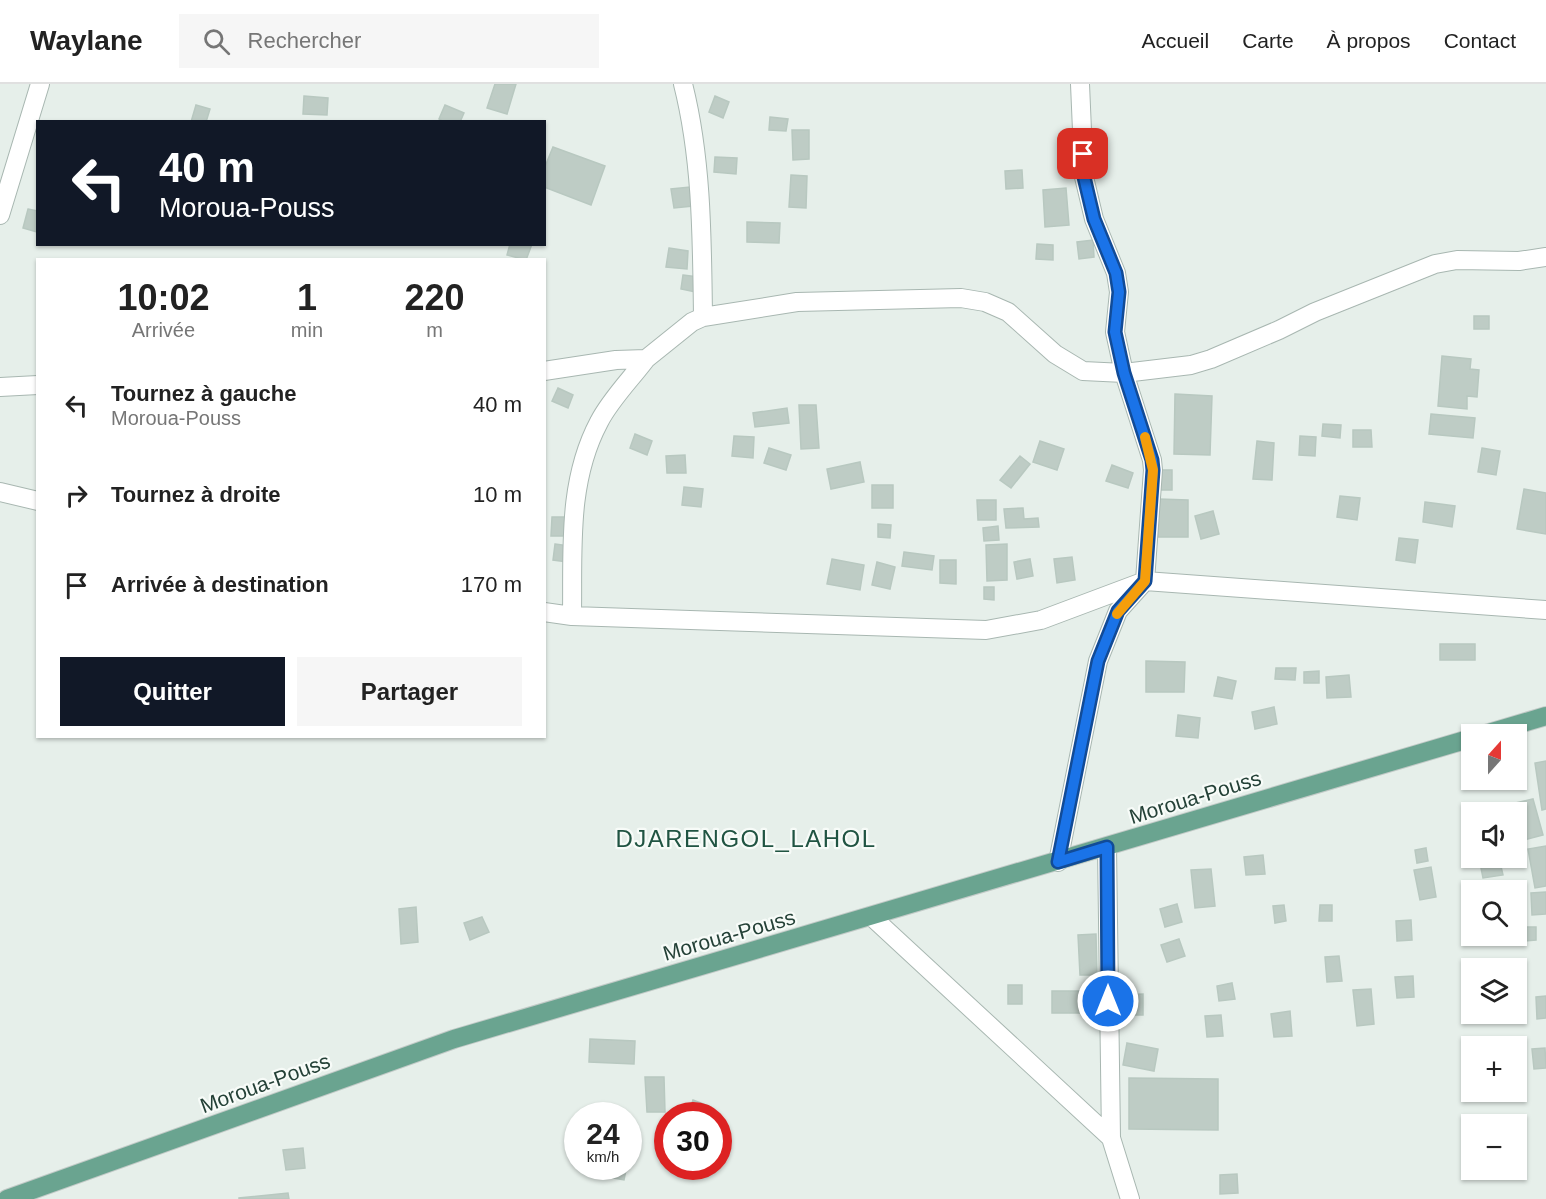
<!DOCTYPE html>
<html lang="fr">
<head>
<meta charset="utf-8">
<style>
	body { margin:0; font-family:Arial,sans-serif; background:#f6f6f6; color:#222; height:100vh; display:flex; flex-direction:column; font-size:22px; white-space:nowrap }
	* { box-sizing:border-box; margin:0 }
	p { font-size:20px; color:#767676 }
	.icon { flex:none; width:33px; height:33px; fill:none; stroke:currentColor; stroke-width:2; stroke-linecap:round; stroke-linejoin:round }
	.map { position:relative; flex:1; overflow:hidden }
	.sheet { position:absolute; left:36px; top:174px; width:510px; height:480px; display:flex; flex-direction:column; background:#fff; border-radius:0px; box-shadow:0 2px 4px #0004 }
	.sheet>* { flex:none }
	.top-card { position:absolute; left:36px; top:36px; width:510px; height:126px; border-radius:0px; box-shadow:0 2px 4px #0004; background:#111827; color:#fff; overflow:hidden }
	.needle { width:39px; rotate:21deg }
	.tools { position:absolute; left:1461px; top:640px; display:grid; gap:12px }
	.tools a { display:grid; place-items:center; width:66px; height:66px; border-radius:0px; background:#fff; box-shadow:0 2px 4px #0004; font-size:30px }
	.speed { position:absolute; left:564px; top:1018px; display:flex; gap:12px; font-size:30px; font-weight:700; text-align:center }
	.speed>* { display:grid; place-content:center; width:78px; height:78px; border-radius:50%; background:#fff; box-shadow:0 2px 4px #0004; line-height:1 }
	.speed small { font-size:15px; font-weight:400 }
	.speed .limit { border:9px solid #d22; background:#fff; color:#111 }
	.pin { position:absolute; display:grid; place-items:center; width:51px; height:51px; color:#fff; margin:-26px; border-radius:12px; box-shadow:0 3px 9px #0006 }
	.me { position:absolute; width:66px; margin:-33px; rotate:0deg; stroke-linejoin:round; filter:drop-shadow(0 0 4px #0008) }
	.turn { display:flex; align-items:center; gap:21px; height:126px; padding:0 24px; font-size:27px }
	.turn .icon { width:78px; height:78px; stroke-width:2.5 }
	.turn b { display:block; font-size:42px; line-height:51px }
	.eta { display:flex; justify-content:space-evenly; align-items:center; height:102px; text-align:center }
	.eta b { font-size:36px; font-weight:800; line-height:42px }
	.button { display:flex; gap:12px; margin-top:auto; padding:12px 24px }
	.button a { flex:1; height:69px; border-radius:0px; background:#111827; color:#fff; font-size:24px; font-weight:800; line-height:69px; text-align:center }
	.button a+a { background:#f6f6f6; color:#222 }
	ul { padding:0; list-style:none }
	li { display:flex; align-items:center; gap:18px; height:90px; padding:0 24px }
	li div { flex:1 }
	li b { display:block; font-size:22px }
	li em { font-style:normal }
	header { display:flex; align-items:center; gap:36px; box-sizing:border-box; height:84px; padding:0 30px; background:#fff; border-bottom:2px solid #e0e0e0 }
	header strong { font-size:28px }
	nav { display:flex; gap:33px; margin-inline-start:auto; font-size:21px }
	.search { width:420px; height:54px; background:#f6f6f6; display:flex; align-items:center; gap:15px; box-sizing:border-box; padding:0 21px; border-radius:0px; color:#767676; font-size:22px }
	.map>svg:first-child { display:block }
	.building { fill:#beccc5; stroke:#b8c8c0; stroke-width:1.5 }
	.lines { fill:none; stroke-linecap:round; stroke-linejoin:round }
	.minor-casing { stroke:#a8b7b1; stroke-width:20 }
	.primary-casing { stroke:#c2cac7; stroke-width:20 }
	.minor { stroke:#fff; stroke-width:18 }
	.primary { stroke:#6aa490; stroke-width:18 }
	.route-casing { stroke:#114b97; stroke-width:15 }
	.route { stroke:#1a73e8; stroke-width:10 }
	.slow { stroke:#f59e0b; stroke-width:10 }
	.labels { text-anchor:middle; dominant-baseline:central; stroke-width:4.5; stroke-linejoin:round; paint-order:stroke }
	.street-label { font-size:21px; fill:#244137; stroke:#f7fbf8 }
	.quarter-label { font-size:24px; letter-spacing:1.5px; fill:#205442; stroke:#f7fbf8 }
</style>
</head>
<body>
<header>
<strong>Waylane</strong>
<div class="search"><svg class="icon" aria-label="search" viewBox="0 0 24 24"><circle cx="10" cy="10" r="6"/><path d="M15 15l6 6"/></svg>Rechercher</div>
<nav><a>Accueil</a><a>Carte</a><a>À propos</a><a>Contact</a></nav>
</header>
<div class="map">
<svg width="1546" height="1115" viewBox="0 0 1546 1115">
	<rect width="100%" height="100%" fill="#e6efea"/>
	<path class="building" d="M495 0H516L507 30 487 24Z
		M304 12 328 14 327 31 303 30Z
		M715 12 729 18 723 34 709 28Z
		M196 21 210 25 206 38H191Z
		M445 21 464 29 460 38H444L439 35Z
		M770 33 788 35 786 47 769 46Z
		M792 46H809V75L793 76Z
		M553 63 605 82 591 121 544 103V85Z
		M715 73 737 74 736 90 714 88Z
		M1022 86 1023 104 1006 105 1005 87Z
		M791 91 807 92 806 124 789 123Z
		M690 103 693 122 674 124 671 105Z
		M1066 104 1069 141 1045 143 1043 106Z
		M28 125 38 127 37 148 23 144Z
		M747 138 780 139 779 159 747 158Z
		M1093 156 1094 173 1079 175 1077 158Z
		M510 160H532L526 176 507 171Z
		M1037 160 1053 161V176L1036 175Z
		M669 164 688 167 687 185 666 183Z
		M683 191 698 193 696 208 681 205Z
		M1474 232H1489V245H1474Z
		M1442 272 1471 275 1470 285 1479 286 1477 313 1467 312V325L1438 322Z
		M558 304 573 311 568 324 552 317Z
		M1175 310 1212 312 1210 371 1174 370Z
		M799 321H816L819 364 801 365Z
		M787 324 789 339 755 343 753 329Z
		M1431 330 1475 334 1473 354 1429 350Z
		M1323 340 1341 341 1340 354 1322 352Z
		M1353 346H1371L1372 363H1353Z
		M635 350 652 357 647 371 630 364Z
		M734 352 754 353 753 374 732 372Z
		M1300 352 1316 353 1315 372 1299 371Z
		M1040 357 1064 365 1057 386 1033 378Z
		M1257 357 1274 359 1272 396 1253 395Z
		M769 364 791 371 786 386 764 379Z
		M1482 364 1500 367 1496 391 1478 388Z
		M685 371 686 389H667L666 372Z
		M1020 372 1030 380 1011 404 1000 396Z
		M860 378 864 398 831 405 827 385Z
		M1112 381 1133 389 1128 404 1106 397Z
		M1160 386H1172V406H1160Z
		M872 401H893V424H872Z
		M684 403 703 405 701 423 682 421Z
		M1524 405 1546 409V450L1517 445Z
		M1340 412 1360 414 1357 436 1337 433Z
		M1159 415 1188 416V453H1158Z
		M977 416H996V436H978Z
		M1425 418 1455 422 1452 443 1423 438Z
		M1023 424 1024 435 1038 434 1039 443 1006 444 1004 425Z
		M1213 427 1219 450 1201 455 1195 432Z
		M552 433H567L566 452H551Z
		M878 440 891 441 890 454 878 453Z
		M998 442 999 456 984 457 983 444Z
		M1399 454 1418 456 1415 479 1396 476Z
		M555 460 569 462 567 478 553 476Z
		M1007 460V496L987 497 986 461Z
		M904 468 934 472 932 486 902 482Z
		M1072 473 1075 496 1057 499 1054 475Z
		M832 475 864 481 860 506 827 500Z
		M1030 475 1033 492 1017 495 1014 478Z
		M940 476H956V500L940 499Z
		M877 478 895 483 890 505 872 501Z
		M984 503H994V516L984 515Z
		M1440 560H1475V576H1440Z
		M1146 577 1185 578 1184 608H1146Z
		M1276 584H1296L1295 596 1275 595Z
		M1319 587V599H1304V588Z
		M1349 591 1351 613 1327 614 1326 593Z
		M1218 593 1236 597 1232 615 1214 612Z
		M1274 623 1277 640 1255 645 1252 628Z
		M1178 631 1200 634 1198 654 1176 652Z
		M1546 677V725L1542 726 1535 679Z
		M1533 715 1543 751 1516 758V729H1499L1498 723Z
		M1546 762V802L1535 804 1528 765Z
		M1426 764 1428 777 1417 779 1415 766Z
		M1263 771 1265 790 1246 791 1244 773Z
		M1479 774H1499L1503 791 1483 794Z
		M1431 783 1436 813 1420 816 1414 786Z
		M1211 785 1215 822 1195 824 1191 786Z
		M1546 808V830L1532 831 1531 809Z
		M1177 820 1182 838 1165 843 1160 825Z
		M1284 821 1286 837 1275 839 1273 822Z
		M1320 821H1332V837H1319Z
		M416 823 418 858 401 860 399 825Z
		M482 833 489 848 470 856 464 839Z
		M1411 836 1412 856 1397 857 1396 837Z
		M1525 843H1536V856L1525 857Z
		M1096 850 1097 891H1080L1078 851Z
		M1179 855 1185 872 1167 878 1161 861Z
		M1339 872 1342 897 1327 898 1325 873Z
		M1413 892 1414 913 1397 914 1395 893Z
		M1232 899 1235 915 1219 917 1217 902Z
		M1008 901H1022V920H1008Z
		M1371 905 1374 940 1357 942 1353 906Z
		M1052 907H1091L1092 929H1052Z
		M1143 910V931H1117V911Z
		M1546 912V934L1537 935 1536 913Z
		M1290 927 1292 952 1274 953 1271 930Z
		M1221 931 1223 952 1207 953 1205 932Z
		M590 955 635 957 634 980 589 978Z
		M1127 959 1158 965 1154 987 1123 981Z
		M1545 964 1546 984 1534 985 1532 965Z
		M645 993H664L665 1028H647Z
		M1129 994 1218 995V1046L1129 1045Z
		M693 1016 711 1023 708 1032H688Z
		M303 1064 305 1084 286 1086 283 1066Z
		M610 1083 626 1086 624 1096 607 1093Z
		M1237 1090 1238 1109 1220 1110V1091Z
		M288 1109 289 1115H239V1114Z"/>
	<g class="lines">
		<defs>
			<path id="minor" d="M683 0C702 75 702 155 703 233
				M0 131 40 0
				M544 287 616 276 646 275 692 238 703 233 797 218 961 214 985 218 1008 228 1055 270 1083 287 1124 289 1191 281 1211 275 1279 246 1315 228 1435 180 1457 176 1519 177 1546 173
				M0 303 38 301
				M0 408 38 417
				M544 528 572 532 986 546 1041 536 1145 497 1546 526
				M572 532C573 466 567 398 599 338 610 316 631 295 646 275
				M1107 763 1111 1054 1130 1115
				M1058 778 1098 577 1118 527 1145 497 1153 386 1152 376 1124 289 1115 248 1119 208 1116 189 1094 135 1084 93 1080 0
				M871 832 1111 1054"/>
			<path id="primary" d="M1482 651 1546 632
				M7 1115 454 955 1472 654"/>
		</defs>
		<use href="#minor" class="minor-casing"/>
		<use href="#primary" class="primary-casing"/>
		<use href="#minor" class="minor"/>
		<use href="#primary" class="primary"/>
	</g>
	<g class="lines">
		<defs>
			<path id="route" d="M1083 70 1084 93 1094 135 1116 189 1119 208 1115 248 1124 289 1152 376 1153 386 1145 497 1118 527 1098 577 1058 778 1107 763 1108 917"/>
		</defs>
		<use href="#route" class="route-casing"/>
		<use href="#route" class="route"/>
		<path class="slow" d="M1117 530 1145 497 1153 386 1145 353"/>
	</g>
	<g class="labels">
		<g class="street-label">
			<text transform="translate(1195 713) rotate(-17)">Moroua-Pouss</text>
			<text transform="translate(729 851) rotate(-16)">Moroua-Pouss</text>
			<text transform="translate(265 999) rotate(-20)">Moroua-Pouss</text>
		</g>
		<g class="quarter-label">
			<text x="746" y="754">DJARENGOL_LAHOL</text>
		</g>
	</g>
</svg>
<div class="tools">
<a><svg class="needle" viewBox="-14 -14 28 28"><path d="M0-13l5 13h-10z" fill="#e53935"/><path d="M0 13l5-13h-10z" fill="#767676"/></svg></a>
<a><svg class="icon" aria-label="sound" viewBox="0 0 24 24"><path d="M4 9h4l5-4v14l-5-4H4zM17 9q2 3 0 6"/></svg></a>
<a><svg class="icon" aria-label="search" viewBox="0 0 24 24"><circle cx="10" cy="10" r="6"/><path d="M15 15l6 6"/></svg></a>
<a><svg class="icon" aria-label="layers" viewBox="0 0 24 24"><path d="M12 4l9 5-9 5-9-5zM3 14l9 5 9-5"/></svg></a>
<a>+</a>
<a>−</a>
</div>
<div class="speed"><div>24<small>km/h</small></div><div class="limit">30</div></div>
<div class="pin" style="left:1083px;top:70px;background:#d93025"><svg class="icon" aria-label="arrive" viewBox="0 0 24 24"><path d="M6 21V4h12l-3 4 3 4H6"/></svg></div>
<svg class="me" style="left:1108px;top:917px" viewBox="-20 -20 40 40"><circle r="17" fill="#1a73e8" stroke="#fff" stroke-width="3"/><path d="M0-11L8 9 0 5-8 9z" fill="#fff"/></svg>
<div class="top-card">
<div class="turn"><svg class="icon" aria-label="left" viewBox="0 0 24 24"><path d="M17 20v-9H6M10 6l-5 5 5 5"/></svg><div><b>40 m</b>Moroua-Pouss</div></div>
</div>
<section class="sheet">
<div class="eta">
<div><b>10:02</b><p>Arrivée</p></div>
<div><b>1</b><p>min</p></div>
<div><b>220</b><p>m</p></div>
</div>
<ul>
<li><svg class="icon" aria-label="left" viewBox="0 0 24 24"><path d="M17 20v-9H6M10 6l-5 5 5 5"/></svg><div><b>Tournez à gauche</b><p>Moroua-Pouss</p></div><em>40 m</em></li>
<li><svg class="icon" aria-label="right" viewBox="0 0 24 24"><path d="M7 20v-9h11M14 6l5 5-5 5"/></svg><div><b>Tournez à droite</b></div><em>10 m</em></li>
<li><svg class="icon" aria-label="arrive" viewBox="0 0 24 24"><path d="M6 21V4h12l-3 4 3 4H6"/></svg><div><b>Arrivée à destination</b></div><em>170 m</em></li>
</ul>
<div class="button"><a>Quitter</a><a>Partager</a></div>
</section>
</div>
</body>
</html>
